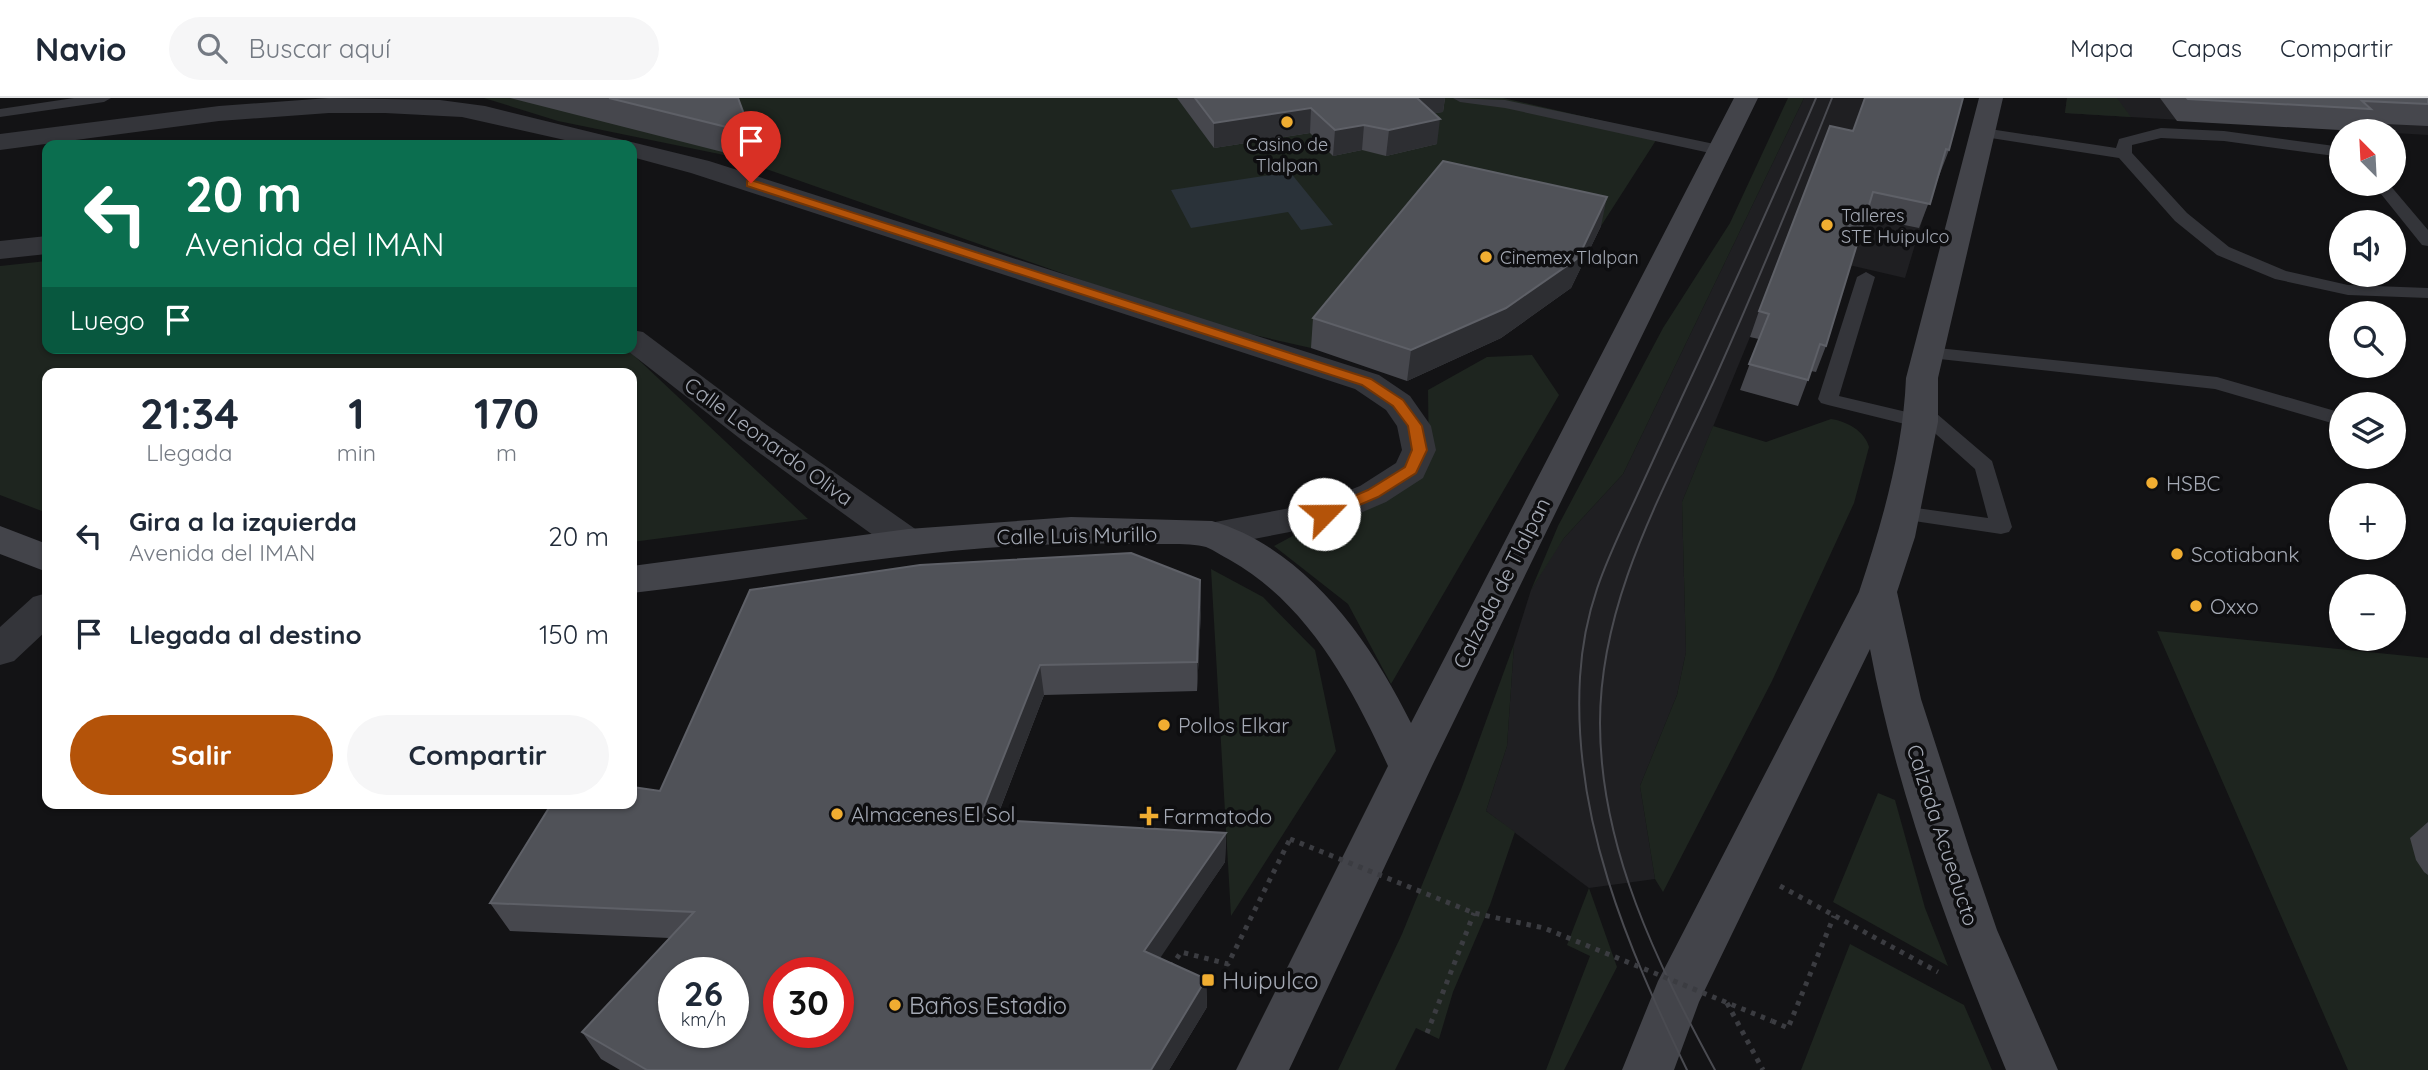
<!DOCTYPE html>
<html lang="es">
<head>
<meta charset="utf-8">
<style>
	body { margin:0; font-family:Quicksand,sans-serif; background:#f6f6f7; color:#1f2937; height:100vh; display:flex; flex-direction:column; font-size:26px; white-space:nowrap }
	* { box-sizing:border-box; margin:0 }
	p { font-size:23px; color:#747a83 }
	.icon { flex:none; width:38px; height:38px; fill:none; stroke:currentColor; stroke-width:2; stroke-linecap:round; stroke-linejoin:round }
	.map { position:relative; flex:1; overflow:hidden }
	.panel { position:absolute; left:42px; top:270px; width:595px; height:441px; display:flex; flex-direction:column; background:#fff; border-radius:14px; box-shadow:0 2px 5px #0004 }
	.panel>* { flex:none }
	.hud { position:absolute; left:42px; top:42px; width:595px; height:214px; border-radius:14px; box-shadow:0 2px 5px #0004; background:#0b6e4f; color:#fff; overflow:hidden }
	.needle { width:46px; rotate:336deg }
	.tools { position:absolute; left:2329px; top:21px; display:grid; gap:14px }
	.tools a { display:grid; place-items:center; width:77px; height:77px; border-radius:50%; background:#fff; box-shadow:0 2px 5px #0004; font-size:35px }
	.speed { position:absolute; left:658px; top:859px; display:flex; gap:14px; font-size:35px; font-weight:700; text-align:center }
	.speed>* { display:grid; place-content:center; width:91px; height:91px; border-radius:50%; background:#fff; box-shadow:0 2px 5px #0004; line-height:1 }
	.speed small { font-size:18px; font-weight:400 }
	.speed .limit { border:10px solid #d22; background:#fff; color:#111 }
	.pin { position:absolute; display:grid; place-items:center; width:60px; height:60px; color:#fff; margin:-72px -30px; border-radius:50% 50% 50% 0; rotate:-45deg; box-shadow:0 0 7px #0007 }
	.pin .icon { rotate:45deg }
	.me { position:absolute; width:77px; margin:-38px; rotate:67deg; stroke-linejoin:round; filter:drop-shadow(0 0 5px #0008) }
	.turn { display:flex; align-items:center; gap:24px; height:147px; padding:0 28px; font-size:32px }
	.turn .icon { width:91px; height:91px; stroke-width:2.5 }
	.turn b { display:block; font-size:49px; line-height:60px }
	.then { display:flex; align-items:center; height:66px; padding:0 28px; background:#0003; gap:14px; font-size:26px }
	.eta { display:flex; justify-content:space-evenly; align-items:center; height:119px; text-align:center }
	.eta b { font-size:42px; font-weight:700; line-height:49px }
	.button { display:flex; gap:14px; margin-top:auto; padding:14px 28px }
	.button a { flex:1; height:80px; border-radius:42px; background:#b45309; color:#fff; font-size:28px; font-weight:700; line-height:80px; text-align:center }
	.button a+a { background:#f6f6f7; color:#1f2937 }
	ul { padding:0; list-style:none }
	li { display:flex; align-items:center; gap:21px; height:98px; padding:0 28px }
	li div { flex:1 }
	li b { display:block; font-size:26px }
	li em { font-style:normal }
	header { display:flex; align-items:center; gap:42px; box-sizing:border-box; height:98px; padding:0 35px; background:#fff; border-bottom:2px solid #e0e1e3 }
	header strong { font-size:33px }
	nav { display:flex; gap:38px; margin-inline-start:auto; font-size:24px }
	.search { width:490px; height:63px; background:#f6f6f7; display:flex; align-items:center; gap:18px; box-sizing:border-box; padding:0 24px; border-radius:38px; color:#747a83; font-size:26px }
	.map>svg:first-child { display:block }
	.built { fill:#1f1f22 }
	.green { fill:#1e251f }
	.water { fill:#2a3239 }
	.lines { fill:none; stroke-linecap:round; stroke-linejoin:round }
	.path { stroke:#3b3c41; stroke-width:5; stroke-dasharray:4.5 6; stroke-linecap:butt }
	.lane { fill:#34353a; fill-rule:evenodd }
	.street { fill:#34353a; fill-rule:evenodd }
	.secondary { fill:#43444a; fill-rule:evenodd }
	.tram { stroke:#4a4b51; stroke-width:2 }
	.path-bridge { stroke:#3b3c41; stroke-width:5; stroke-dasharray:4.5 6; stroke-linecap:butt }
	.wall { fill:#46474d }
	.shaded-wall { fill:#2d2e32 }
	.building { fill:#505258; stroke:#5e6067; stroke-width:2; fill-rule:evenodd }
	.route { fill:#b45309; stroke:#753606; stroke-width:2 }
	.poi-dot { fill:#f0ad31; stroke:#0e0e10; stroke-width:2.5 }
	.labels { text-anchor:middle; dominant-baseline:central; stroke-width:7; stroke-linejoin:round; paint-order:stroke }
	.far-poi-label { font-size:18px; fill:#a5aab5; stroke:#0e0e10; text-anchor:start }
	.street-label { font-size:21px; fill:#a5aab5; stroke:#0e0e10 }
	.poi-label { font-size:21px; fill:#a5aab5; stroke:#0e0e10; text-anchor:start }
	.near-poi-label { font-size:24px; fill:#a5aab5; stroke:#0e0e10; text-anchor:start }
</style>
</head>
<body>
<header>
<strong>Navio</strong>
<div class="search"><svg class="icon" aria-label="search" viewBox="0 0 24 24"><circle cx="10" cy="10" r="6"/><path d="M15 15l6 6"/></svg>Buscar aquí</div>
<nav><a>Mapa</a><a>Capas</a><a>Compartir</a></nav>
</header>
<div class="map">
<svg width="2428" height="972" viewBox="0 0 2428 972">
	<rect width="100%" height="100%" fill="#131315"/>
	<path class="built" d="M1804 0H1959L1939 76 1922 77 1930 97 1905 180 1849 167 1822 257 1750 239 1682 404 1686 554 1677 597 1640 688 1655 781 1589 790 1486 713 1507 648 1514 546 1531 492 1549 461 1564 440 1623 376Z
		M2067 0H2428V37L2065 15Z"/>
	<path class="green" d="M484 0H1503L1660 36 1601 128 1440 92 1311 250 1206 226 729 58 558 23Z
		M1788 0H1804L1623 376 1564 440 1531 492 1558 428 1663 230 1730 125Z
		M2067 0H2117L2131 19 2065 15Z
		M47 163V250H626L808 421 632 444V275H47V415L0 397V168Z
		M1532 257 1559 297 1391 586 1348 506 1274 448 1429 365 1428 292 1487 259Z
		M1831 321C1846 323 1865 333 1869 349L1854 405 1772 583 1663 794 1655 781 1640 688 1677 597 1686 554 1682 404 1713 328 1766 344Z
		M1211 471 1263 499 1315 552 1336 653 1231 818Z
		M2157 533 2428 560V972H2348Z
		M1514 546 1507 648 1486 713 1515 734 1490 807 1453 894 1439 941 1416 930 1395 972H1338L1402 836 1462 689Z
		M1878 695 1895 702 1925 810 1948 868 1833 804Z
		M1589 790 1617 869 1564 972H1546L1590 858 1567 847Z
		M1850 846 1964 907 1992 972H1801Z"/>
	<path class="water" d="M1290 74 1333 127 1301 132 1288 114 1191 130 1171 92Z"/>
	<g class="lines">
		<path class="path" d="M1780 788 1938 874
			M1171 869 1181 854 1228 866 1290 741
			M1727 905 1763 972
			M1772 923 1788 930 1834 818
			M1427 935 1474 815"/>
		<path class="lane" d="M74 0H111L104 4 0 19V11Z
			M1453 0 1505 2 1719 47 1727 52 1719 57 1505 10 1460 4Z
			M1983 30 2116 50 2119 41 2161 30 2224 33 2342 49V59L2224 43 2161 40 2132 47V55L2187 115 2229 149 2286 173 2348 187 2428 190V200L2348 197 2275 181 2217 157 2175 123 2119 60 1978 38 1975 35Z
			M2373 86H2389L2428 132V148L2422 147Z
			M1866 174 1875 179 1839 298 1915 316 1916 310H1930L1992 363 2012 429 2009 434 2001 436 1894 420 1891 415 1894 410 1902 408 1988 420 1975 371 1928 329 1921 330 1828 307 1821 305 1818 301 1857 179Z
			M1928 249 2217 279 2342 315V328L2215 291 1921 259 1919 255Z"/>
		<path class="street" d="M329 0 440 2 485 8 709 63 1379 277 1410 298 1431 328 1436 352 1423 380 1386 404 1337 425 1212 449 1199 445 1193 436 1199 427 1317 405 1360 388 1396 365 1402 352 1397 328 1386 312 1355 291 691 75 632 59V47H587L462 19 385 15H329L219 23 0 52V36L219 8Z
			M47 138V156L0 161V143Z
			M632 232 643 234 767 327 921 435 927 444 921 453 908 457 895 453 743 343 624 250H632Z
			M47 495V532L14 563 0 567V529L33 499Z"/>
		<path class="secondary" d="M1734 0H1758L1432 668 1289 972H1236L1388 668C1352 589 1308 506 1230 462 1222 458 1214 452 1206 449 1190 444 1146 447 1127 446 960 441 797 476 632 495V468L908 431 1071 419 1212 423C1305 450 1370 542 1411 625Z
			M1979 0H2003L1938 280V324L1915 439 1897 494 1921 601 1971 756 1997 832 2058 972H2006C1950 836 1897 696 1870 551L1699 904 1674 972H1622L1658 883 1859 494C1882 425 1903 353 1906 280Z
			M0 428 47 446V474L0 456Z"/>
		<path class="tram" d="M1687 972C1627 848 1572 720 1580 579 1584 510 1605 466 1634 404 1650 369 1666 334 1682 299 1728 200 1773 101 1816 0
			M1715 972C1657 865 1600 750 1600 625 1600 499 1666 389 1716 278 1757 186 1795 93 1832 0"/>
		<path class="path-bridge" d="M1290 741 1474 815 1544 830 1772 923"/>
	</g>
	<path class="wall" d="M510 0H738L751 35 758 63Z
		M1177 0H1445L1443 14 1434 15 1437 46 1386 58 1362 52 1333 58 1310 35 1214 50Z
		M2160 0H2428V28L2363 25 2358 33 2177 23Z
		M1853 33 1949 52 1919 130 1865 119 1826 248 1816 274 1811 273 1798 308 1740 292 1759 241 1750 239 1759 213Z
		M1601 128 1571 190 1501 240 1407 283 1311 250 1313 220Z
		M1200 482 1201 512 1197 593 1044 597 996 722 1226 735 1225 764 1159 860 1206 881 1207 909 1169 972H620L601 961 582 934 669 840 510 833 490 805 660 693Z
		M2428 724V777L2424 774 2416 762 2410 740Z"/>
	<path class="shaded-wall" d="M1410 0H1445L1443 14 1408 19Z
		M1311 10 1310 35 1214 50V25Z
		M1440 21 1437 46 1386 58 1389 32Z
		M1364 27 1362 52 1333 58 1335 32Z
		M1607 99 1601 128 1571 190 1501 240 1407 283 1411 252Z
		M1200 482 1201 512 1197 593V564Z
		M1040 567 1044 597 985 750 979 721Z
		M1226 735 1225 764 1146 881 1144 853Z
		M1206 881 1207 909 1169 972H1151Z"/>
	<path class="building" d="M609 0H738L751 35Z
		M1195 0H1417L1440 21 1389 32 1364 27 1335 32 1311 10 1214 25Z
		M1865 0H1963L1949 52 1946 51 1930 106 1873 94 1826 248 1820 246 1808 282 1749 266 1769 216 1759 213 1830 28 1853 33Z
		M2187 0H2428V6L2362 3 2371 11 2188 1Z
		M1443 63 1607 99 1578 160 1506 210 1411 252 1313 220Z
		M1131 455 1200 482 1197 564 1040 567 979 721 1226 735 1144 853 1206 881 1151 972H647L582 934 694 814 490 805 552 705H632V689L660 693 750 492 920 467ZM674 875H733V934H674ZM779 875H838V934H779Z"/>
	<path class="route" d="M751 82 1371 281 1403 302 1422 328 1427 352 1416 375 1378 399 1329 420H1319L1316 416 1319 413 1368 392 1405 369 1412 352 1408 328 1393 308 1362 287 747 88V83Z"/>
	<g class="poi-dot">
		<circle cx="1287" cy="24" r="7"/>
		<circle cx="1827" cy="127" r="7"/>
		<circle cx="1486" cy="159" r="7"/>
		<circle cx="2152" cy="385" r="7"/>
		<circle cx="2177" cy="456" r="7"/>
		<circle cx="2196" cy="508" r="7"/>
		<circle cx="1164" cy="627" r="7"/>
		<circle cx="837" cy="716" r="7"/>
		<path d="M1145.5 707.5h7v7h7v7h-7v7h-7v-7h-7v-7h7z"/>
		<rect x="1201" y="875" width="14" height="14" rx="3.5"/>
		<circle cx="895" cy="907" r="7"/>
	</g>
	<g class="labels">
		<g class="far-poi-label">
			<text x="1287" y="46" text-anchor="middle">Casino de<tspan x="1287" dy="21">Tlalpan</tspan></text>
			<text x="1841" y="117">Talleres<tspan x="1841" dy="21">STE Huipulco</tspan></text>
			<text x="1500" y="159">Cinemex Tlalpan</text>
		</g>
		<g class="street-label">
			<text transform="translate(769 343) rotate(36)">Calle Leonardo Oliva</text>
			<text transform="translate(1077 437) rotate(-1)">Calle Luis Murillo</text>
			<text transform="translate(1501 485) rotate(-63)">Calzada de Tlalpan</text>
			<text transform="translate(1943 737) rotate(72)">Calzada Acueducto</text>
		</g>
		<g class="poi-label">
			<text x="2166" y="385">HSBC</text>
			<text x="2191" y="456">Scotiabank</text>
			<text x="2210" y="508">Oxxo</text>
			<text x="1178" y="627">Pollos Elkar</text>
			<text x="851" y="716">Almacenes El Sol</text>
			<text x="1163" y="718">Farmatodo</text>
		</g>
		<g class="near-poi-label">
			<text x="1222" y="882">Huipulco</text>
			<text x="909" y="907">Baños Estadio</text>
		</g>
	</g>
</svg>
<div class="tools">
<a><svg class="needle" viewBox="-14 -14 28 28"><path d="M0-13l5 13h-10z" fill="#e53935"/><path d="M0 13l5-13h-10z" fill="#747a83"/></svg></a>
<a><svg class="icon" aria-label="sound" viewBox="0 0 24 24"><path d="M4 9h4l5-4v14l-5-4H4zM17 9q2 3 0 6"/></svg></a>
<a><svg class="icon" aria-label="search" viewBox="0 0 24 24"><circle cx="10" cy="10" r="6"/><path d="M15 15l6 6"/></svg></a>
<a><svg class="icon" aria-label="layers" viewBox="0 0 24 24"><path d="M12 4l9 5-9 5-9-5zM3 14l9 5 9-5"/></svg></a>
<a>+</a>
<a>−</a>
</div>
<div class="speed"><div>26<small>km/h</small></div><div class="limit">30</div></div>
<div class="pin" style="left:751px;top:85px;background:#d93025"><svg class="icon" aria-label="arrive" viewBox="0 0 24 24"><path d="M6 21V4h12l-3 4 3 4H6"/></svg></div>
<svg class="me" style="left:1324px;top:416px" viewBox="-20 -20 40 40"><circle r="19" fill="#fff"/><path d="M0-13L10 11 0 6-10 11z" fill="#b45309"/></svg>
<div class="hud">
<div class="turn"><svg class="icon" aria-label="left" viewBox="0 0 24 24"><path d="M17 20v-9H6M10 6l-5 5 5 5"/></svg><div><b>20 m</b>Avenida del IMAN</div></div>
<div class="then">Luego<svg class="icon" aria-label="arrive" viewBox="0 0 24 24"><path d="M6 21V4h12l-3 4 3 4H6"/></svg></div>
</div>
<section class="panel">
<div class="eta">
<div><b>21:34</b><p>Llegada</p></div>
<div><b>1</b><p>min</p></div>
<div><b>170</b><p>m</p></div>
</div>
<ul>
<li><svg class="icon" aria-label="left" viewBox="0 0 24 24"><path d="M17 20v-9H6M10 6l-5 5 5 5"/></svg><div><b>Gira a la izquierda</b><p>Avenida del IMAN</p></div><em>20 m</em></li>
<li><svg class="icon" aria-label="arrive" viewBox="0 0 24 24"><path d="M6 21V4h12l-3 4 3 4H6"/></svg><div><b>Llegada al destino</b></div><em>150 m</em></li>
</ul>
<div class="button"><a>Salir</a><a>Compartir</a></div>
</section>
</div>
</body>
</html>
